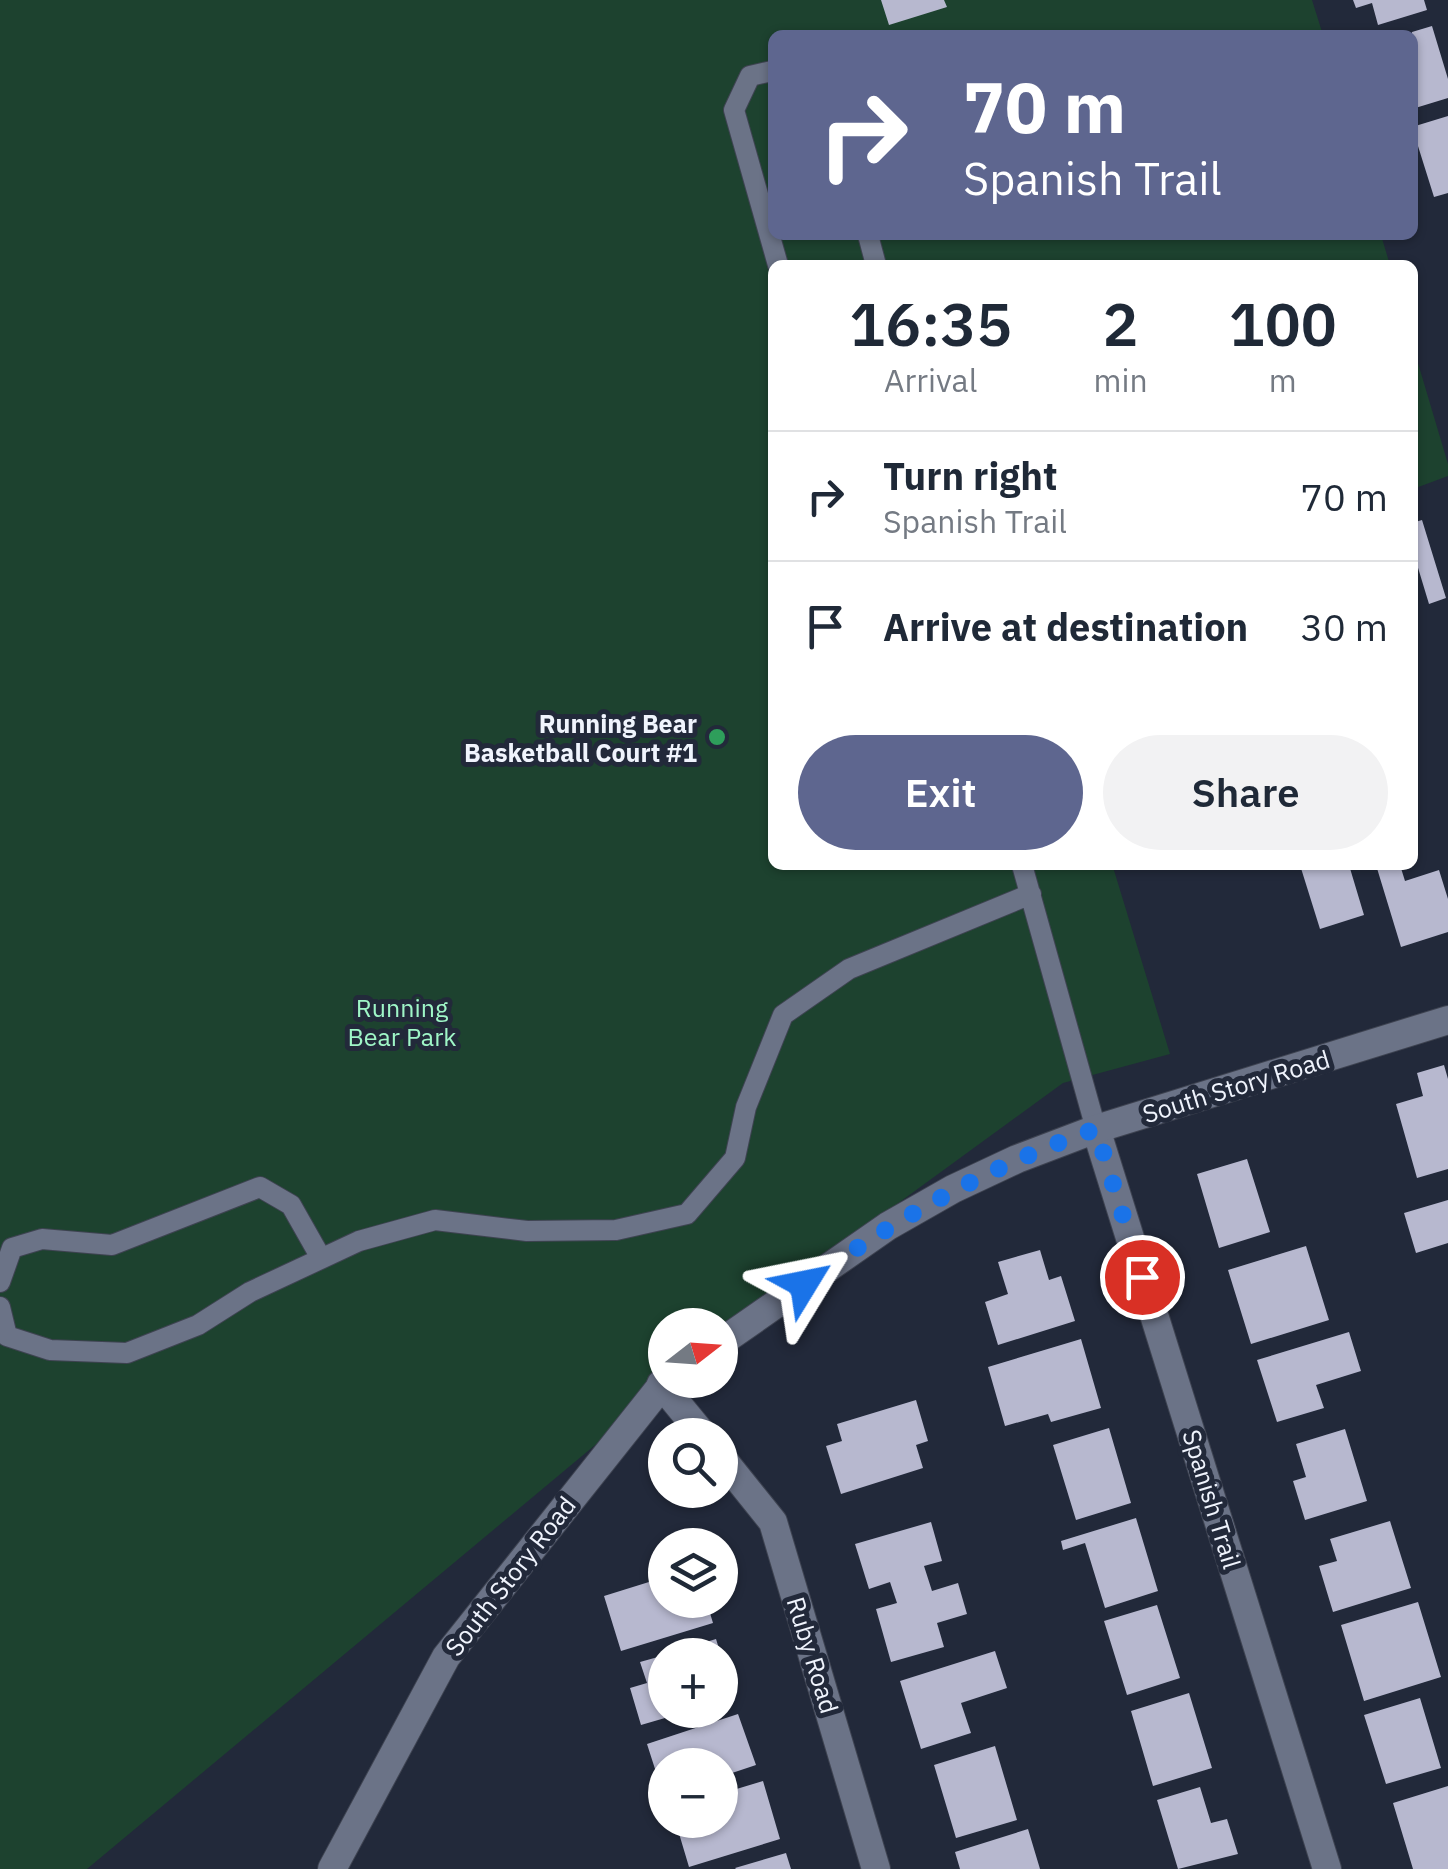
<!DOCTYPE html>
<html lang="en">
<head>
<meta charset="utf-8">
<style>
	body { margin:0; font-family:"IBM Plex Sans",sans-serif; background:#f2f2f3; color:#1f2937; height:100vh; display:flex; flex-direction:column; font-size:38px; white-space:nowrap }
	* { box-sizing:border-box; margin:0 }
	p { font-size:32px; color:#747a83 }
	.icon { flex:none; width:55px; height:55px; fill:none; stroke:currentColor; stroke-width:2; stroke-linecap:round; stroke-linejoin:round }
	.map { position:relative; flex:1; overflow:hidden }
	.panel { position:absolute; left:768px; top:260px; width:650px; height:610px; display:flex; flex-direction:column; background:#fff; border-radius:15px; box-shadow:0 2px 8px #0004 }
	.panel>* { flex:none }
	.guide { position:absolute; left:768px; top:30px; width:650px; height:210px; border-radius:15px; box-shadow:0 2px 8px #0004; background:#5e668f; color:#fff; overflow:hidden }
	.needle { width:65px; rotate:73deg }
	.buttons { position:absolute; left:648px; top:1308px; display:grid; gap:20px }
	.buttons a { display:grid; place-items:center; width:90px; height:90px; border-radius:50%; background:#fff; box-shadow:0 2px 8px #0004; font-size:50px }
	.pin { position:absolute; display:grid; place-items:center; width:85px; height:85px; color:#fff; margin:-42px; border:5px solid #fff; border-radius:50%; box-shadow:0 2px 10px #0007 }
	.me { position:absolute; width:110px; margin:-55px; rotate:55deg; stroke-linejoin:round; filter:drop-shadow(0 0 8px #0008) }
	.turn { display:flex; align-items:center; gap:35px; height:210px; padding:0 30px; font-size:45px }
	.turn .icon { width:130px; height:130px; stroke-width:2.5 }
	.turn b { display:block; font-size:70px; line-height:85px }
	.eta { display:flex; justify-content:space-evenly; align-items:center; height:170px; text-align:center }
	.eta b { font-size:60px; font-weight:600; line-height:70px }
	.button { display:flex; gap:20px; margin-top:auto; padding:20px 30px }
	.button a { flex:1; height:115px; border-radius:60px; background:#5e668f; color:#fff; font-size:40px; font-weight:600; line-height:115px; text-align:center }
	.button a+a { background:#f2f2f3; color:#1f2937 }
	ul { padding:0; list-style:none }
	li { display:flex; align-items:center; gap:30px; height:130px; padding:0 30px; border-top:2px solid #e0e1e3 }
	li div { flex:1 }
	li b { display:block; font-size:38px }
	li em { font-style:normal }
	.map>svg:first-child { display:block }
	.green { fill:#1d422f }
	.building { fill:#b7b8cf }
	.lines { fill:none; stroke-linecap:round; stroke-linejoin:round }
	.service-casing { stroke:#3e4351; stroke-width:22 }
	.minor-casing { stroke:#3e4351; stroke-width:30 }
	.secondary-casing { stroke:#3e4351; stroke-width:30 }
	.service { stroke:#6b7387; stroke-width:20 }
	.minor { stroke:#6b7387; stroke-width:28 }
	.secondary { stroke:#6b7387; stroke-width:28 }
	.route { stroke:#1a73e8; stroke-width:18; stroke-dasharray:0 32.4 }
	.leisure-dot { fill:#2e9e5b; stroke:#22293a; stroke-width:4 }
	.labels { text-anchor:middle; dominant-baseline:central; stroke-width:10; stroke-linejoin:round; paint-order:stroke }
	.poi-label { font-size:25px; font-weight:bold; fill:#f0f4fd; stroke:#22293a; text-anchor:end }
	.park-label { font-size:25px; fill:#9ff6c7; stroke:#22293a }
	.street-label { font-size:25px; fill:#f0f4fd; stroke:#22293a }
</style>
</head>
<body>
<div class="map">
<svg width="1448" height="1869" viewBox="0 0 1448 1869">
	<rect width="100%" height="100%" fill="#22293a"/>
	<path class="green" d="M0 0H1312L1323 35H772V235H1381L1390 265H772V865H1117L1113 867 1170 1054 1063 1083 801 1274 720 1341V1325H665V1380H673L87 1869H0Z
		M1412 343 1448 464V476L1413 489Z"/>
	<path class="building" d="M881 0H944L947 7 889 25Z
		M1353 0H1424L1427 10 1378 25 1372 3 1356 8Z
		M1432 26 1448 79V98L1412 109V32Z
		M1448 116V193L1434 197 1412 127Z
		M1422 520 1446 598 1429 604 1412 548V523Z
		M1300 865H1349L1364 915 1320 929Z
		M1376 865H1400L1405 881 1439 870 1448 899V932L1401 947Z
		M1444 1065 1448 1079V1169L1417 1178 1396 1104 1423 1096 1417 1073Z
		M1247 1159 1270 1232 1219 1248 1197 1174Z
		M1448 1200V1243L1416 1253 1404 1213Z
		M1306 1246 1329 1320 1251 1344 1228 1270Z
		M1040 1250 1049 1280 1061 1276 1075 1321 998 1345 985 1302 1008 1294 998 1262Z
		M1349 1332 1361 1371 1316 1385 1324 1408 1277 1422 1257 1360Z
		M1081 1339 1101 1408 1051 1422 1048 1414 1005 1426 988 1367Z
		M916 1400 928 1441 916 1445 923 1468 841 1494 826 1446 842 1441 837 1424Z
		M1109 1428 1131 1503 1076 1520 1053 1445Z
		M1345 1429 1367 1501 1305 1520 1293 1481 1306 1477 1296 1444Z
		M1136 1518 1158 1591 1105 1608 1085 1543 1063 1550 1061 1541Z
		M1390 1521 1411 1588 1333 1612 1319 1566 1337 1561 1330 1539Z
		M931 1522 942 1561 924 1566 932 1591 958 1583 967 1614 937 1623 944 1647 891 1662 876 1609 897 1603 890 1582 869 1589 855 1544Z
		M665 1577V1600H706L713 1623 621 1651 604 1596Z
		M1418 1602 1441 1677 1364 1701 1341 1625Z
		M1157 1605 1180 1678 1127 1695 1104 1621Z
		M716 1639 734 1697 720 1701V1655L667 1654Z
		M995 1651 1007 1688 961 1703 971 1733 921 1749 900 1681Z
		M665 1655V1710L689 1711 641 1725 630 1688 647 1683 640 1662Z
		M1189 1693 1212 1768 1153 1786 1131 1711Z
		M1420 1698 1441 1768 1386 1784 1364 1715Z
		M738 1714 756 1765 720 1777V1765H665L664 1797 647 1744Z
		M995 1746 1017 1820 956 1838 934 1765Z
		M763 1781 780 1839 689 1867 675 1820H720V1794Z
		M1448 1786V1869H1413L1393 1803Z
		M1200 1787 1211 1823 1227 1819 1238 1854 1178 1869 1157 1800Z
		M1028 1829 1040 1869H960L955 1852Z
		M786 1853 791 1869H736L735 1868Z"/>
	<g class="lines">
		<defs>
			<path id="service" d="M772 71 750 76 734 110 778 265
				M868 235 876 265
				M1022 865 1096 1129
				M0 1282 12 1248 42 1239 112 1245 260 1187 291 1205 321 1258
				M0 1307 7 1336 50 1350 127 1353 198 1325 250 1292 359 1241 435 1220 527 1231 616 1230 687 1214 735 1158 746 1107 783 1015 849 969 1031 894"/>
			<path id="minor" d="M1096 1129 1327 1869
				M661 1384 703 1435
				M720 1456 773 1522 876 1869"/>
			<path id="secondary" d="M720 1343 888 1226 953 1189 1017 1159 1096 1129 1448 1020
				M332 1869 446 1657 666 1380"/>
		</defs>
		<use href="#service" class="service-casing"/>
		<use href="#minor" class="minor-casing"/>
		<use href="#secondary" class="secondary-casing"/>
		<use href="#service" class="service"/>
		<use href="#minor" class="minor"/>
		<use href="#secondary" class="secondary"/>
	</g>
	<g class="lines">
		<path class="route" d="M804 1284C898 1218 987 1167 1096 1129L1142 1277"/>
	</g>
	<circle class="leisure-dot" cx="717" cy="737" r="10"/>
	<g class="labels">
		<g class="poi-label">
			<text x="697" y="723">Running Bear<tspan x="697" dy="29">Basketball Court #1</tspan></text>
		</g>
		<g class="park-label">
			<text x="402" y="1007">Running<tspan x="402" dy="29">Bear Park</tspan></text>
		</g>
		<g class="street-label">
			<text transform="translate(1236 1086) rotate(-17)">South Story Road</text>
			<text transform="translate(1212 1499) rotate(73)">Spanish Trail</text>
			<text transform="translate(510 1576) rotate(-52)">South Story Road</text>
			<text transform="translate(813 1655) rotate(73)">Ruby Road</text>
		</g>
	</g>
</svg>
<div class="buttons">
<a><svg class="needle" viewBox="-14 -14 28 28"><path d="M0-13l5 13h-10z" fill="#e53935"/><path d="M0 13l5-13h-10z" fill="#747a83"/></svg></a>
<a><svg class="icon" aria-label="search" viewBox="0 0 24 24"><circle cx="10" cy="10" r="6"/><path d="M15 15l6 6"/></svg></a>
<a><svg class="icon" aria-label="layers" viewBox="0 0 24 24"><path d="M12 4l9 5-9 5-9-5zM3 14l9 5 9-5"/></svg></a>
<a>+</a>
<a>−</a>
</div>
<div class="pin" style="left:1142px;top:1277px;background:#d93025"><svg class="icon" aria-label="arrive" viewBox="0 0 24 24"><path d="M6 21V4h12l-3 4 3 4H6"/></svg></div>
<svg class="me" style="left:804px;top:1284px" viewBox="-20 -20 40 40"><path d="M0-17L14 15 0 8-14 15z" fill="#1a73e8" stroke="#fff" stroke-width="4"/></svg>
<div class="guide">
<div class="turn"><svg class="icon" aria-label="right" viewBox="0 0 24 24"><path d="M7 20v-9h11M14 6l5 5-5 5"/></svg><div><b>70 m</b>Spanish Trail</div></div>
</div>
<section class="panel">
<div class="eta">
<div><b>16:35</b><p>Arrival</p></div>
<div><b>2</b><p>min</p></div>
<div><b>100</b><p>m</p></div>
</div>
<ul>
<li><svg class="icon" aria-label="right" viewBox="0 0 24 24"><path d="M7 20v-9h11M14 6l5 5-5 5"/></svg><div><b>Turn right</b><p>Spanish Trail</p></div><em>70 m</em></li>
<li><svg class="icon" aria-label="arrive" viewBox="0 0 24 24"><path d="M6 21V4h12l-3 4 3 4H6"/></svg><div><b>Arrive at destination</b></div><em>30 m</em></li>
</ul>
<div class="button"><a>Exit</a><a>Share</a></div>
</section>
</div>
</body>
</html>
